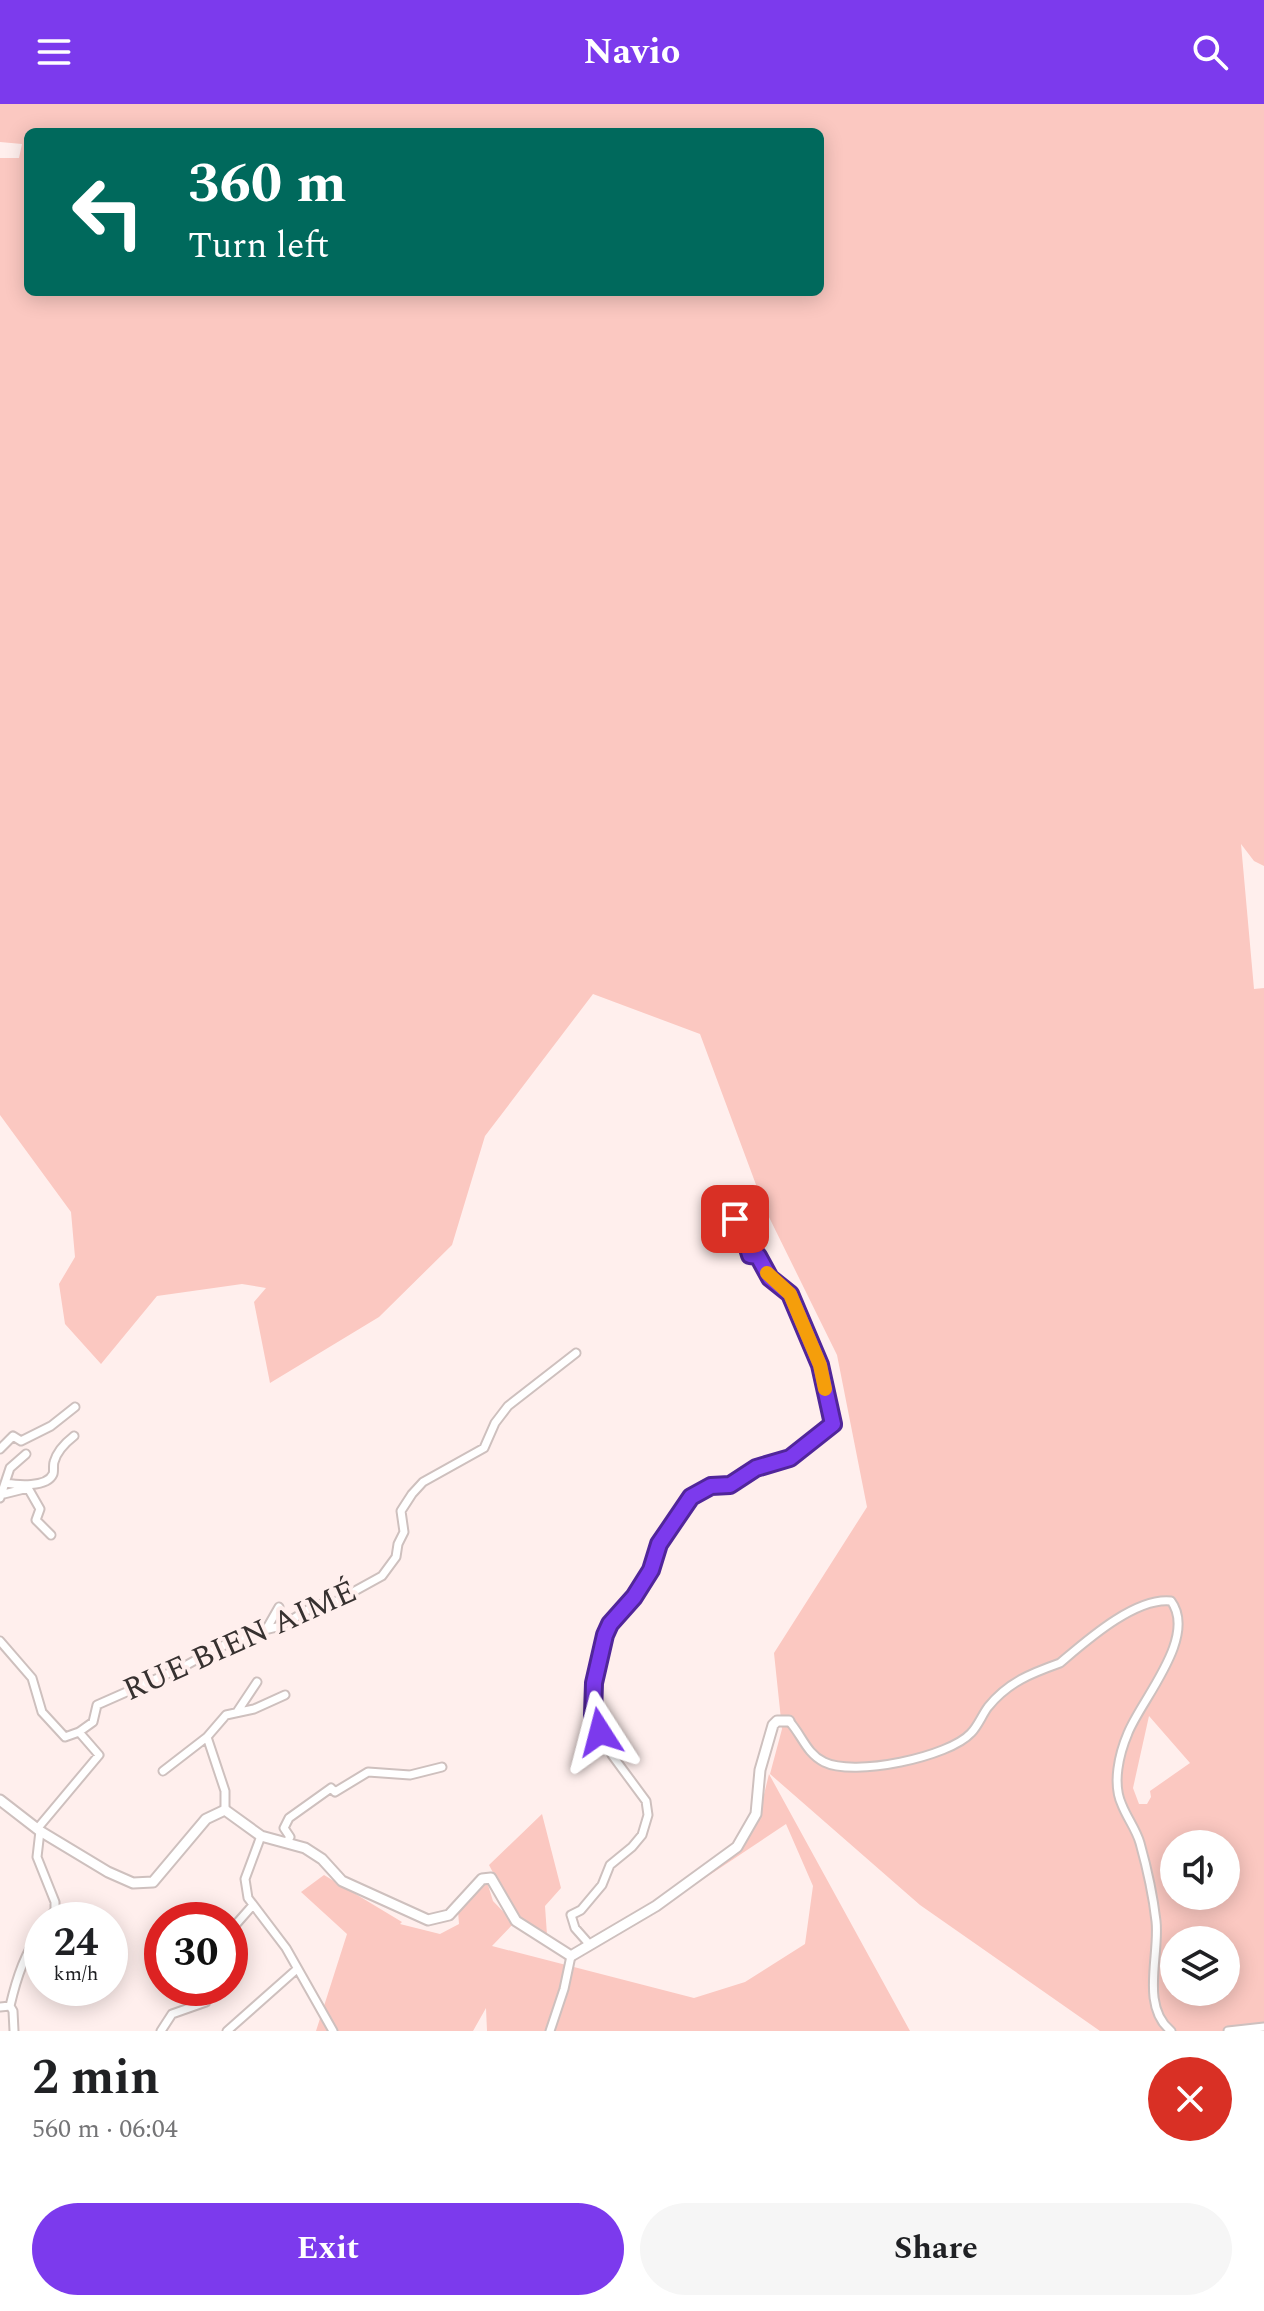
<!DOCTYPE html>
<html lang="en">
<head>
<meta charset="utf-8">
<style>
	body { margin:0; font-family:Spectral,serif; background:#f6f6f6; color:#202124; height:100vh; display:flex; flex-direction:column; font-size:30px; white-space:nowrap }
	* { box-sizing:border-box; margin:0 }
	p { font-size:26px; color:#757577 }
	.icon { flex:none; width:44px; height:44px; fill:none; stroke:currentColor; stroke-width:2; stroke-linecap:round; stroke-linejoin:round }
	.map { position:relative; height:1927px; overflow:hidden }
	.details { display:flex; flex-direction:column; background:#fff; flex:1 }
	.details>* { flex:none }
	.hud { position:absolute; left:24px; top:24px; width:800px; height:168px; border-radius:12px; box-shadow:0 4px 20px #0003; background:#00695c; color:#fff; overflow:hidden }
	.tools { position:absolute; left:1160px; top:1726px; display:grid; gap:16px }
	.tools a { display:grid; place-items:center; width:80px; height:80px; border-radius:50%; background:#fff; box-shadow:0 4px 20px #0003; font-size:40px }
	.speed { position:absolute; left:24px; top:1798px; display:flex; gap:16px; font-size:40px; font-weight:700; text-align:center }
	.speed>* { display:grid; place-content:center; width:104px; height:104px; border-radius:50%; background:#fff; box-shadow:0 4px 20px #0003; line-height:1 }
	.speed small { font-size:20px; font-weight:400 }
	.speed .limit { border:12px solid #d22; background:#fff; color:#111 }
	.pin { position:absolute; display:grid; place-items:center; width:68px; height:68px; color:#fff; margin:-34px; border-radius:16px; box-shadow:0 4px 12px #0006 }
	.me { position:absolute; width:88px; margin:-44px; rotate:351deg; stroke-linejoin:round; filter:drop-shadow(0 0 6px #0008) }
	.turn { display:flex; align-items:center; gap:28px; height:168px; padding:0 32px; font-size:36px }
	.turn .icon { width:104px; height:104px; stroke-width:2.5 }
	.turn b { display:block; font-size:56px; line-height:68px }
	.round { display:grid; place-items:center; flex:none; width:84px; height:84px; border-radius:42px; background:#f6f6f6 }
	.headline { display:flex; align-items:center; justify-content:space-between; height:136px; padding:0 32px }
	h1 { font-size:48px; font-weight:700; line-height:60px }
	.button { display:flex; gap:16px; margin-top:auto; padding:16px 32px }
	.button a { flex:1; height:92px; border-radius:48px; background:#7c3aed; color:#fff; font-size:32px; font-weight:700; line-height:92px; text-align:center }
	.button a+a { background:#f6f6f6; color:#202124 }
	header { display:flex; justify-content:space-between; align-items:center; height:104px; padding:0 32px; background:#7c3aed; color:#fff; font-size:36px; font-weight:700 }
	.map>svg:first-child { display:block }
	.green { fill:#fbc8c1; fill-rule:evenodd }
	.lines { fill:none; stroke-linecap:round; stroke-linejoin:round }
	.minor-casing { stroke:#cec0be; stroke-width:11 }
	.tertiary-casing { stroke:#cec0be; stroke-width:13 }
	.minor { stroke:#fff; stroke-width:7 }
	.tertiary { stroke:#fff; stroke-width:9 }
	.route-casing { stroke:#51269a; stroke-width:20 }
	.route { stroke:#7c3aed; stroke-width:14 }
	.slow { stroke:#f59e0b; stroke-width:14 }
	.labels { text-anchor:middle; dominant-baseline:central; stroke-width:8; stroke-linejoin:round; paint-order:stroke }
	.street-label { font-size:32px; fill:#373130; stroke:#ffefed }
</style>
</head>
<body>
<header><svg class="icon" aria-label="menu" viewBox="0 0 24 24"><path d="M4 6h16M4 12h16M4 18h16"/></svg>Navio<svg class="icon" aria-label="search" viewBox="0 0 24 24"><circle cx="10" cy="10" r="6"/><path d="M15 15l6 6"/></svg></header>
<div class="map">
<svg width="1264" height="1927" viewBox="0 0 1264 1927">
	<rect width="100%" height="100%" fill="#ffefed"/>
	<path class="green" d="M0 0H1264V762L1254 757 1241 740 1254 885 1264 884V1927H1100L920 1801 770 1670 782 1625 774 1549 867 1403 837 1251 765 1105 700 930 593 890 485 1032 452 1141 379 1213 270 1279 254 1198 266 1184 242 1180 157 1192 101 1260 65 1220 59 1180 75 1153 71 1108 0 1011V54H19L22 40 0 38ZM28 28H820V188H28ZM1149 1612 1190 1659 1150 1687 1151 1693 1147 1700H1139L1133 1684ZM1174 1740H1226V1792H1174ZM1174 1836H1226V1888H1174Z
		M769 1670 910 1927H487L486 1904 473 1927H316L347 1830 301 1788 324 1771 402 1818 400 1820 440 1830 459 1820 458 1807 484 1781H488L493 1797 514 1819 492 1842 694 1894 745 1878 805 1840 813 1782 786 1720 690 1784 737 1750 758 1715Z
		M542 1710 561 1784 545 1802 547 1831 518 1816 489 1761Z"/>
	<g class="lines">
		<defs>
			<path id="minor" d="M0 1345 13 1332 21 1337 51 1322 75 1303
				M5 1379C17 1381 47 1384 53 1370 54 1368 53 1361 54 1358 57 1347 65 1339 74 1332
				M2 1388 4 1390 28 1384 40 1405 36 1416 51 1431
				M0 1394 10 1364 26 1350
				M267 1524 279 1503
				M0 1537 32 1574 42 1608 65 1633 79 1628 93 1618 97 1601 183 1563 212 1547 248 1530 281 1522 316 1501 333 1499 382 1472 396 1453 398 1440 404 1428 401 1407 412 1390 423 1378 484 1344 495 1319 508 1302 576 1249
				M237 1608 257 1578
				M789 1617C802 1631 806 1649 824 1658 854 1673 949 1653 971 1629 978 1622 982 1611 988 1603 1008 1578 1032 1569 1060 1559 1086 1537 1135 1493 1171 1497 1198 1533 1141 1596 1128 1629 1119 1650 1112 1680 1122 1701 1127 1714 1136 1725 1140 1739 1147 1764 1153 1791 1156 1817 1160 1851 1140 1902 1171 1927
				M163 1667 207 1633
				M225 1706V1687L207 1633 226 1611 254 1605 285 1591
				M37 1725 99 1651 79 1628
				M40 1727 37 1753 55 1798V1806L48 1816
				M261 1732 245 1775 248 1794 286 1844 333 1927
				M286 1739 290 1733 284 1724 289 1714 331 1684 335 1688 368 1668 410 1671 442 1663
				M230 1827 253 1801
				M590 1841 575 1824 571 1811 581 1806 602 1781 610 1761 632 1743 642 1731 648 1711 646 1697 612 1651 593 1611 595 1569 610 1520 634 1493 651 1466 659 1440 691 1393 711 1382 730 1381 756 1364 790 1354 831 1323 833 1318 820 1261 790 1190 770 1174 758 1152 750 1151 742 1125 735 1115
				M10 1902 13 1907 14 1927
				M0 1903 10 1902C17 1872 25 1849 42 1825
				M161 1927 172 1910 206 1898 209 1884
				M227 1927 297 1865
				M550 1927 564 1885 571 1852
				M1228 1927 1264 1923"/>
			<path id="tertiary" d="M0 1696 40 1727 108 1768 133 1779 153 1778 206 1715 225 1706 261 1732 305 1744 322 1755 342 1777 428 1816 449 1811 482 1775 491 1774 516 1817 571 1852 656 1802 737 1743 756 1710 760 1666 773 1621 777 1617H789"/>
		</defs>
		<use href="#minor" class="minor-casing"/>
		<use href="#tertiary" class="tertiary-casing"/>
		<use href="#minor" class="minor"/>
		<use href="#tertiary" class="tertiary"/>
	</g>
	<g class="lines">
		<defs>
			<path id="route" d="M600 1628 593 1611 594 1579 605 1531 610 1520 634 1493 651 1466 659 1440 691 1393 711 1382 730 1381 756 1364 790 1354 833 1320 820 1261 790 1190 770 1174 758 1152 750 1151 742 1125 735 1115"/>
		</defs>
		<use href="#route" class="route-casing"/>
		<use href="#route" class="route"/>
		<path class="slow" d="M767 1169 790 1190 820 1261 825 1285"/>
	</g>
	<g class="labels">
		<g class="street-label">
			<text transform="translate(240 1537) rotate(-24)">RUE BIEN AIMÉ</text>
		</g>
	</g>
</svg>
<div class="tools">
<a><svg class="icon" aria-label="sound" viewBox="0 0 24 24"><path d="M4 9h4l5-4v14l-5-4H4zM17 9q2 3 0 6"/></svg></a>
<a><svg class="icon" aria-label="layers" viewBox="0 0 24 24"><path d="M12 4l9 5-9 5-9-5zM3 14l9 5 9-5"/></svg></a>
</div>
<div class="speed"><div>24<small>km/h</small></div><div class="limit">30</div></div>
<div class="pin" style="left:735px;top:1115px;background:#d93025"><svg class="icon" aria-label="arrive" viewBox="0 0 24 24"><path d="M6 21V4h12l-3 4 3 4H6"/></svg></div>
<svg class="me" style="left:600px;top:1628px" viewBox="-20 -20 40 40"><path d="M0-17L14 15 0 8-14 15z" fill="#7c3aed" stroke="#fff" stroke-width="4"/></svg>
<div class="hud">
<div class="turn"><svg class="icon" aria-label="left" viewBox="0 0 24 24"><path d="M17 20v-9H6M10 6l-5 5 5 5"/></svg><div><b>360 m</b>Turn left</div></div>
</div>
</div>
<section class="details">
<div class="headline"><div><h1>2 min</h1><p>560 m · 06:04</p></div><a class="round" style="background:#d93025;color:#fff"><svg class="icon" aria-label="close" viewBox="0 0 24 24"><path d="M6 6l12 12M18 6L6 18"/></svg></a></div>
<div class="button"><a>Exit</a><a>Share</a></div>
</section>
</body>
</html>
